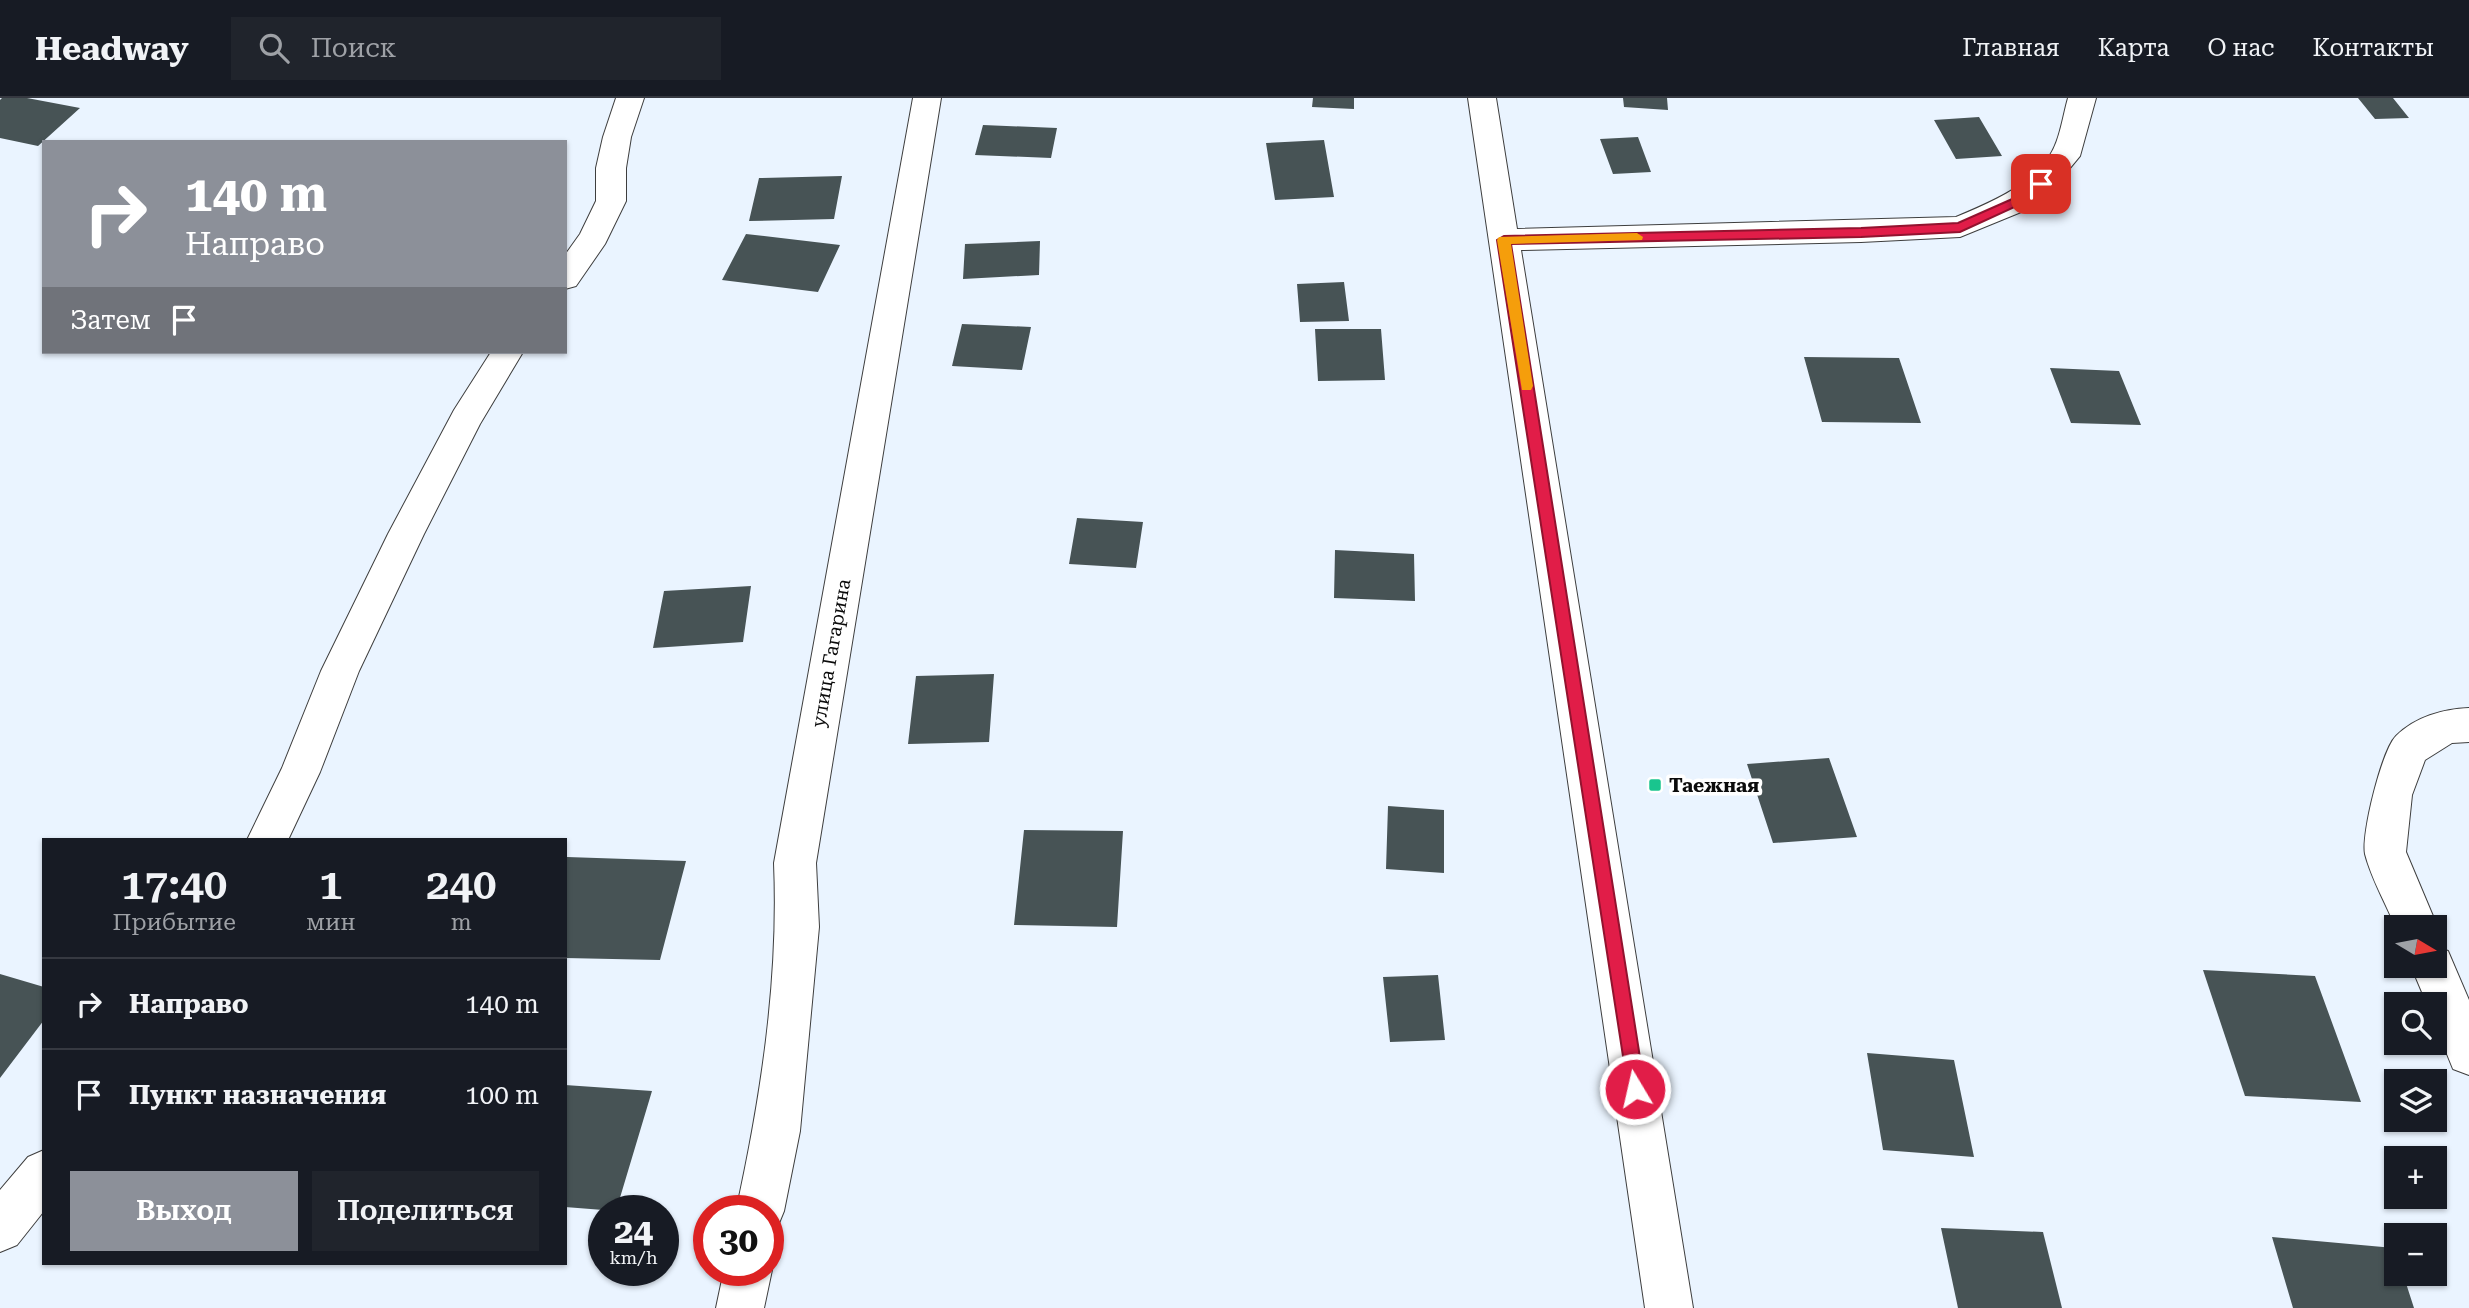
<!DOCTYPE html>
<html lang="ru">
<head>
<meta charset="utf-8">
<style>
	body { margin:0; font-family:"Roboto Serif",serif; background:#20242c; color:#f1f3f6; height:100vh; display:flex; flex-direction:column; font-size:26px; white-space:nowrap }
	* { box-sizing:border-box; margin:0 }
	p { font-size:23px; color:#9ea1a6 }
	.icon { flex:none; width:38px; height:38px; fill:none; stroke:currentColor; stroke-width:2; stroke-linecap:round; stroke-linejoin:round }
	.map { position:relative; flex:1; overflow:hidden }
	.sheet { position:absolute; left:42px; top:740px; width:525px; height:427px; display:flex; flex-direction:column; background:#171b24; border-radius:0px; box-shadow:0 2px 5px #0004 }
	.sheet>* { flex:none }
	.hud { position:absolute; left:42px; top:42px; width:525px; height:214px; border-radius:0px; box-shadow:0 2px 5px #0004; background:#8c9099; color:#fff; overflow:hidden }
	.needle { width:46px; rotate:100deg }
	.controls { position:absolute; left:2384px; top:817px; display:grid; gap:14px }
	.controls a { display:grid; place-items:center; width:63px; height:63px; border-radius:0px; background:#171b24; box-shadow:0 2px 5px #0004; font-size:35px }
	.speed { position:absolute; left:588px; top:1097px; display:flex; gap:14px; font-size:35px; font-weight:700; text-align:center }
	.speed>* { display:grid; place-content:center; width:91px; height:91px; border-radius:50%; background:#171b24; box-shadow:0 2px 5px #0004; line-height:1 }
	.speed small { font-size:18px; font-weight:400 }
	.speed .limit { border:10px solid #d22; background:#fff; color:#111 }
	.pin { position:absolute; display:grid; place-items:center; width:60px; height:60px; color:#fff; margin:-30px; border-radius:14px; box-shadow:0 4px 10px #0006 }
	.me { position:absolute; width:77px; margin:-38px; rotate:351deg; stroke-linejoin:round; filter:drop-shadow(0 0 5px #0008) }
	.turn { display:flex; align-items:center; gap:24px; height:147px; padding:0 28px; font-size:32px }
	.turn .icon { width:91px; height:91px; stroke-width:2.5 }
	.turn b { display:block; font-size:49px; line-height:60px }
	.then { display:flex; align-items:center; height:66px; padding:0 28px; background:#0003; gap:14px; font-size:26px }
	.eta { display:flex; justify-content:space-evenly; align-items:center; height:119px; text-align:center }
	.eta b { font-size:42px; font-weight:600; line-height:49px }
	.cta { display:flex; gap:14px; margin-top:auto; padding:14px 28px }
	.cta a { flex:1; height:80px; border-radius:0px; background:#8c9099; color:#fff; font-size:28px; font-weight:600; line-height:80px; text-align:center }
	.cta a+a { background:#20242c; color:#f1f3f6 }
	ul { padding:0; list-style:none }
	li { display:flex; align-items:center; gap:21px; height:91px; padding:0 28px; border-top:2px solid #363941 }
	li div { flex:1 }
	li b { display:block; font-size:26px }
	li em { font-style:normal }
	header { display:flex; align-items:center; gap:42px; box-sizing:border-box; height:98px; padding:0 35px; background:#171b24; border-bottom:2px solid #363941 }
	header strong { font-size:33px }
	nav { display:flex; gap:38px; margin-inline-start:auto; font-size:24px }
	.search { width:490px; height:63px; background:#20242c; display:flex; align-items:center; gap:18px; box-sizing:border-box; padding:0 24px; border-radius:0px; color:#9ea1a6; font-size:26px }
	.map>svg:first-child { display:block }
	.building { fill:#475355 }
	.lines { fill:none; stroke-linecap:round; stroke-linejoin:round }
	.street-casing { stroke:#3e3e3e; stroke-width:2 }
	.street { fill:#fff; fill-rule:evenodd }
	.route { fill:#e11d48; stroke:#92132f; stroke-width:2 }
	.slow { fill:#f59e0b }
	.poi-dot { fill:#19c58e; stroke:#fff; stroke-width:2.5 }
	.labels { text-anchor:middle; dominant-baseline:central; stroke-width:7; stroke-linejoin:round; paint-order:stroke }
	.street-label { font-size:19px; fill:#0b0b0b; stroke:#fff }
	.poi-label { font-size:19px; font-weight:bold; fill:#0b0b0b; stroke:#fff; text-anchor:start }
</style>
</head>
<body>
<header>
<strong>Headway</strong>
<div class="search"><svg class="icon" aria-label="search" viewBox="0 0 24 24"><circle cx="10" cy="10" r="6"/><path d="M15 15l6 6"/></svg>Поиск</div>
<nav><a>Главная</a><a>Карта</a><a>О нас</a><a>Контакты</a></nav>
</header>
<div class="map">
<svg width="2469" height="1210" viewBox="0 0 2469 1210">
	<rect width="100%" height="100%" fill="#eaf4ff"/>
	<path class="building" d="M2 0H27L80 10 38 48 0 40V2Z
		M1313 0H1354V11L1312 9Z
		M1623 0H1667L1668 12 1624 9Z
		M2358 0H2393L2409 20 2375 21Z
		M1979 19 2002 58 1956 61 1934 22Z
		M983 27 1057 30 1051 60 975 57Z
		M1638 39 1651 74 1613 76 1600 41Z
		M1324 42 1334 99 1275 102 1266 45Z
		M842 78 834 121 749 123 759 80Z
		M746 136 840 147 818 194 722 182Z
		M1040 143 1039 177 963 181 965 146Z
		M1344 184 1349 223 1300 224 1297 186Z
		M962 226 1031 229 1022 272 952 268Z
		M1315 231H1381L1385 282 1318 283Z
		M1804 259 1899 260 1921 325 1822 324Z
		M2050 270 2119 273 2141 327 2071 325Z
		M1077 420 1143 424 1136 470 1069 466Z
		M1335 452 1414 456 1415 503 1334 500Z
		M751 488 743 544 653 550 664 493Z
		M994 576 989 644 908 646 916 578Z
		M1829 660 1857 739 1773 745 1747 666Z
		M1388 708 1444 712V775L1386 771Z
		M1024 732 1123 733 1117 829 1014 827Z
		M567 759 686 763 660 862 565 860Z
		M2203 872 2315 878 2361 1004 2245 998Z
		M0 876 44 889V922L0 980Z
		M1438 877 1445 942 1390 944 1383 879Z
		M1867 955 1954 962 1974 1059 1883 1052Z
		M565 987 652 993 616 1113 565 1109Z
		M1941 1130 2043 1134 2062 1210H1958Z
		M2272 1139 2394 1150 2396 1176H2403L2414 1210H2293Z"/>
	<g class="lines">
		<defs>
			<path id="street" d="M616 0H644L631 39 626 70V103L605 146 576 188 565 191V157L580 136 596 103V70L603 39Z
				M913 0H941L816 765 819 829 800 1033 784 1113 777 1130 768 1133V1113H736C761 999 779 881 774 765Z
				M1468 0H1496L1517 131 1956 119C1991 104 2027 90 2050 57 2060 42 2063 17 2068 0H2096L2080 58 2051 93 2026 112 1960 139 1861 144 1521 152 1693 1210H1645Z
				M491 254H523L480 326 424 436 359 573 320 674 288 742H247L282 670 321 573 388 436 454 312Z
				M2469 610V644L2452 645 2425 662 2412 697 2406 754 2438 830 2434 839V830H2396C2386 806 2371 780 2365 756 2361 736 2382 652 2396 638 2415 619 2443 611 2469 610Z
				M2434 848 2448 853 2469 902V977L2453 971 2434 924V906H2427L2411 868H2434Z
				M44 1052V1113L17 1147 0 1154V1092L28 1059Z
				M768 1163 772 1172 764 1210H716L724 1172H768Z"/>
		</defs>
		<use href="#street" class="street-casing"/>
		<use href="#street" class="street"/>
	</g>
	<path class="route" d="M2041 82 2045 84V89L2019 107 1960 134 1861 139 1511 146 1645 991 1642 997 1635 1000 1629 997 1497 142 1504 138 1861 130 1958 125 2010 102Z"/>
	<path class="slow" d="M1637 135 1643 139 1642 142 1511 146 1533 288 1531 292H1522L1497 142 1499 139Z"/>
	<rect class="poi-dot" x="1648" y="680" width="14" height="14" rx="3.5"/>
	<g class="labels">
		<g class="street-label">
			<text transform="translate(831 555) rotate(-80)">улица Гагарина</text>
		</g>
		<g class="poi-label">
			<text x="1669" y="687">Таежная</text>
		</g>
	</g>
</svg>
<div class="controls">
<a><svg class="needle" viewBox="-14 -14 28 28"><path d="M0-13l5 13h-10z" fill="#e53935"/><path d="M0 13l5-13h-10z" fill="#9ea1a6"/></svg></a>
<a><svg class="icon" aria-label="search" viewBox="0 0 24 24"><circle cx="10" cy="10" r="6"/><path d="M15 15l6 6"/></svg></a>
<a><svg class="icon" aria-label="layers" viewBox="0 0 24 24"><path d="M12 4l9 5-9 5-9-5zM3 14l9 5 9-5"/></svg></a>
<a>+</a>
<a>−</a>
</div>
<div class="speed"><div>24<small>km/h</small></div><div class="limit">30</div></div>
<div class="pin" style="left:2041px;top:86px;background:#d93025"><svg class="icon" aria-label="arrive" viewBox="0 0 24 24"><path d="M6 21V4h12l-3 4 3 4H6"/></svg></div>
<svg class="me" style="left:1635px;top:991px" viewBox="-20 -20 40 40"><circle r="17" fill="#e11d48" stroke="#fff" stroke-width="3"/><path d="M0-11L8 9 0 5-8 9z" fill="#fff"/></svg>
<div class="hud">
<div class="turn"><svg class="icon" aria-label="right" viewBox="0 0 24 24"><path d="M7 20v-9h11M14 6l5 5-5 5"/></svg><div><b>140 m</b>Направо</div></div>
<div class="then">Затем<svg class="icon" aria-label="arrive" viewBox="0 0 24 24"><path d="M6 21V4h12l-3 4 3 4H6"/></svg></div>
</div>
<section class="sheet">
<div class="eta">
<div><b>17:40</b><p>Прибытие</p></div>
<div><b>1</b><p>мин</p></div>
<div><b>240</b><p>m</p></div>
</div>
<ul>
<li><svg class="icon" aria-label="right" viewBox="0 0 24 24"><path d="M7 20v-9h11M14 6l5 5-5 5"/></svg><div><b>Направо</b></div><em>140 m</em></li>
<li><svg class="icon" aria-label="arrive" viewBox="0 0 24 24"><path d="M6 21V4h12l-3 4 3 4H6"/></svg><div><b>Пункт назначения</b></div><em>100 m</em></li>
</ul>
<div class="cta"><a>Выход</a><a>Поделиться</a></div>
</section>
</div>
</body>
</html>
